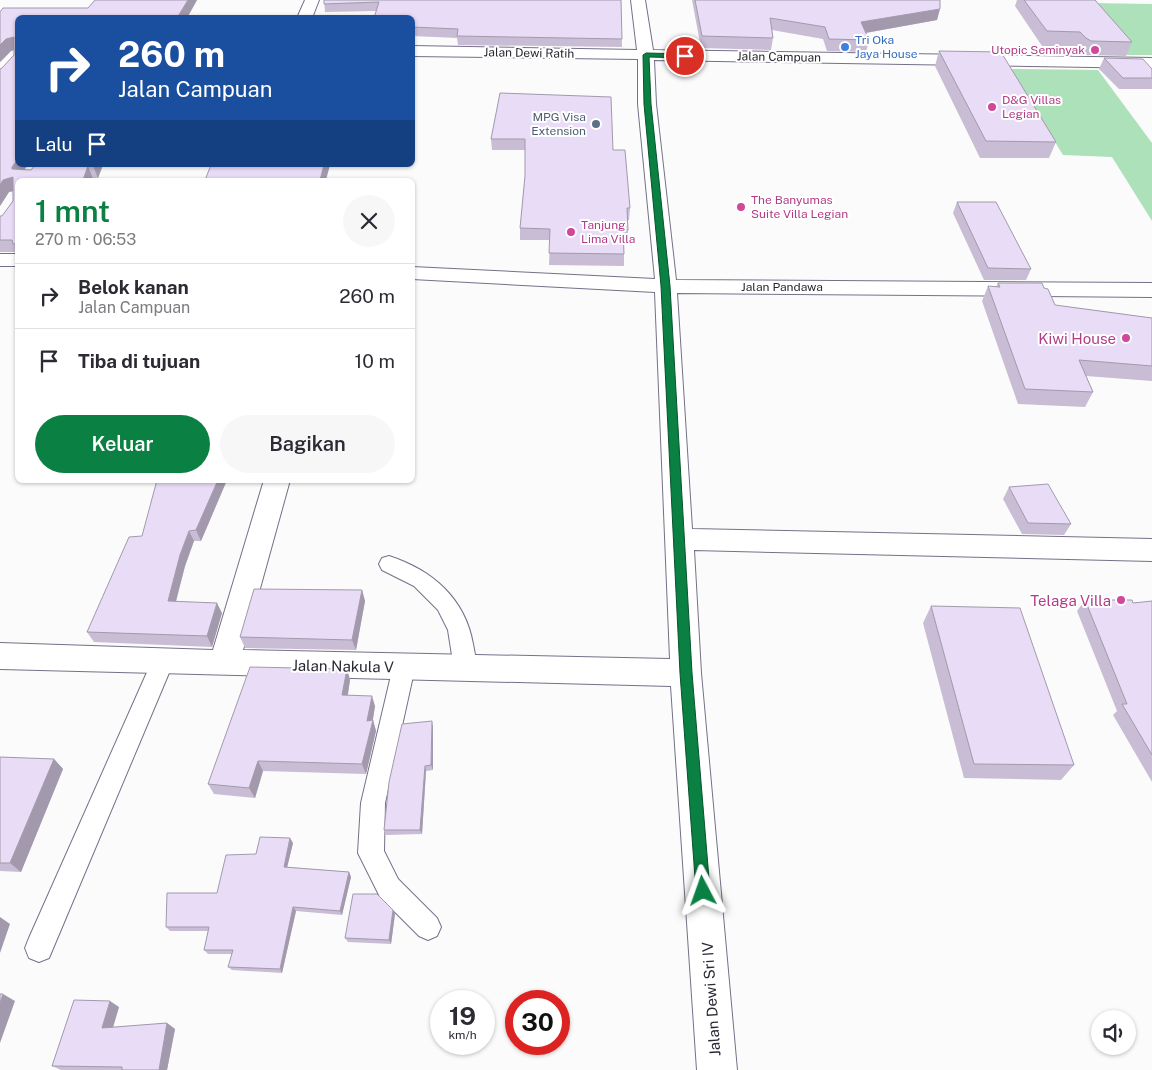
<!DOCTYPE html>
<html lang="id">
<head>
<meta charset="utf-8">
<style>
	body { margin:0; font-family:"Public Sans",sans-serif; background:#f7f7f7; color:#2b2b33; height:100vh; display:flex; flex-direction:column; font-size:19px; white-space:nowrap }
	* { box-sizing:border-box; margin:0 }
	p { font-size:16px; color:#7c7c81 }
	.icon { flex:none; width:28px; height:28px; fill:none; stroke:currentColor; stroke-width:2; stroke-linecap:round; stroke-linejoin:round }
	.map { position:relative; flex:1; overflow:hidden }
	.drawer { position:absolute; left:15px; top:178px; width:400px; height:305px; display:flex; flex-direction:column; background:#fff; border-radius:8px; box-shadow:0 1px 4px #0004 }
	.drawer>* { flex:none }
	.guide { position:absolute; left:15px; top:15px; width:400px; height:152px; border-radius:8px; box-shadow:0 1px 4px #0004; background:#1a4fa0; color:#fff; overflow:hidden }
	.controls { position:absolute; left:1091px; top:1010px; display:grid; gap:10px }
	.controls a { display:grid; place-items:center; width:45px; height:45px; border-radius:50%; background:#fff; box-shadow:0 1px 4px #0004; font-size:25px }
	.speed { position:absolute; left:430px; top:990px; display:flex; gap:10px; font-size:25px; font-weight:700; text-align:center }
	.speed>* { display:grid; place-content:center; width:65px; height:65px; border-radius:50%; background:#fff; box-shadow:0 1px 4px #0004; line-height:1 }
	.speed small { font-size:12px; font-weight:400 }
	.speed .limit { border:8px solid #d22; background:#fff; color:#111 }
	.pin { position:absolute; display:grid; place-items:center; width:42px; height:42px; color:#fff; margin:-21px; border:2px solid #fff; border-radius:50%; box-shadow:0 1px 5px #0007 }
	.me { position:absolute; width:55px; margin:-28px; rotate:356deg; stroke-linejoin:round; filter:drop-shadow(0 0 4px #0008) }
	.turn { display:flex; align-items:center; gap:18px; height:105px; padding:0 20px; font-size:22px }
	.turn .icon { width:65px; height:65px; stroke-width:2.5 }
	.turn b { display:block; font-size:35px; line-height:42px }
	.then { display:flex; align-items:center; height:48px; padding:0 20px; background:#0003; gap:10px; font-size:19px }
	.round { display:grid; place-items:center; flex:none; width:52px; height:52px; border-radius:26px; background:#f7f7f7 }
	.overview { display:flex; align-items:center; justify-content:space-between; height:85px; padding:0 20px }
	h1 { font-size:30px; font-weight:600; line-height:38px; color:#0b8043 }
	.button { display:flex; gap:10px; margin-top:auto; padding:10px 20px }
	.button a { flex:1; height:58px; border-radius:30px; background:#0b8043; color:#fff; font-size:20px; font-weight:600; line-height:58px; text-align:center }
	.button a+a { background:#f7f7f7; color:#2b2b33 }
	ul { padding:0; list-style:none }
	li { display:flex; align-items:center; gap:15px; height:65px; padding:0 20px; border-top:1px solid #e1e1e2 }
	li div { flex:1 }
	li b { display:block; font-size:19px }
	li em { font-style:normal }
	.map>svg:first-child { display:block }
	.green { fill:#ace1ba }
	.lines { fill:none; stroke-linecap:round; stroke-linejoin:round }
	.lane-casing { stroke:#757088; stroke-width:2 }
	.street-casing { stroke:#757088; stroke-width:2 }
	.lane { fill:#fff; fill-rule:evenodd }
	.street { fill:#fff; fill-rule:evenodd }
	.wall { fill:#c8bdd4 }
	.shaded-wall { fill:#a29aac }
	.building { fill:#e8dcf6; stroke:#a29aac }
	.route { fill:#0b8043; stroke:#07532c }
	.shop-dot { fill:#3f7fe0; stroke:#fff; stroke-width:2 }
	.hotel-dot { fill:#d1479c; stroke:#fff; stroke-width:2 }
	.service-dot { fill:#5c6f8a; stroke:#fff; stroke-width:2 }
	.labels { text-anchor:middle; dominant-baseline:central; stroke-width:4; stroke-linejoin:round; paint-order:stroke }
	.far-shop-label { font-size:12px; fill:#366cbe; stroke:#fff; text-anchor:start }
	.far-hotel-label { font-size:12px; fill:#b23c85; stroke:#fff; text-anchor:start }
	.far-street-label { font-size:12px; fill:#2a2832; stroke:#fff }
	.far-service-label { font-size:12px; fill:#4e5e75; stroke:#fff; text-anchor:end }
	.hotel-label { font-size:15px; fill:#b23c85; stroke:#fff; text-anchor:end }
	.street-label { font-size:15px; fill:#2a2832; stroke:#fff }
</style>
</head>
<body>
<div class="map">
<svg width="1152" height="1070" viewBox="0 0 1152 1070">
	<rect width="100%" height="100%" fill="#fbfbfb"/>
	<path class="green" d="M1089 3 1152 4V55H1127Z
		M1010 69 1098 70 1152 143V221L1112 157 1063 155Z"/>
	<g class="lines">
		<defs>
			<path id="lane" d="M389 556C432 570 465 598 473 644 475 655 478 665 473 675L465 678 457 675 454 668 448 630 438 610 414 586 382 570 379 564 382 558Z
				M163 652 171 654 174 661 49 958 39 962 29 958 25 948 29 938 152 661 155 654Z
				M404 657 412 660 415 667 385 803 384 851 398 879 437 918 441 927 437 936 428 940 419 936 380 897 358 853 361 803 393 667 396 660Z"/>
			<path id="street" d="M305 0H319L312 18H297Z
				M631 0H645L653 50 1152 58V68L654 60 656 104 676 280 1152 283V297L677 293 692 529 1152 539V561L694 550 701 673 737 1070H697L671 686 0 669V643L213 650 264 480H290L243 650 670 659 655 292 412 279V267L655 279 638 104V59L412 56V46L637 50Z
				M0 254H18V266H0Z"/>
		</defs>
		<use href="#lane" class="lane-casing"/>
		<use href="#street" class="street-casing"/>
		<use href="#lane" class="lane"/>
		<use href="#street" class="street"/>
	</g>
	<path class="wall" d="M95 0H197L187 18H18V165H28L24 170H31L35 165H103L98 178 18 180V252H0V216H2L13 201V191L9 192 0 206V69L2 68 14 55V50L11 51 0 62V12L88 8Z
		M324 0H621L622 47 458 45 457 38 412 36V18L376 11 325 12Z
		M692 0H940L937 20 866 33 869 40 866 52 827 51 823 39 772 30 773 38 771 50 701 48Z
		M1017 0H1095L1132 42 1126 56 1086 55 1080 53 1075 46H1042L1015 6Z
		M939 51 1056 142 1049 158H980L935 66Z
		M1104 58 1152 69V89H1119L1099 69Z
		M500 93 613 150 630 208 629 220H628V241H624V266L549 265 550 240H520V228L525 176V150H492L491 139Z
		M957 202 1031 269 1026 280H984L953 213Z
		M998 283 1044 288 1055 305 1152 318V381L1086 376 1093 392 1085 407 1018 404 982 301 988 286 996 287Z
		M227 480 201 541H194L185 566 176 602 222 613 212 647 94 642 87 632 142 536Z
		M1009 487 1071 524 1064 535 1022 534 1003 499Z
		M362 590 365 601 356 650 245 648 240 637Z
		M1085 600 1133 603 1152 601V782L1113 715 1117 711 1077 611Z
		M931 606 1074 765 1061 780 964 778 923 623Z
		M347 669 350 680 348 695 375 706 373 720 376 731 366 774 263 771 255 798 214 794 208 784Z
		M433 727V770L426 771 422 834 386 835 384 830Z
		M0 757 54 759 63 769 21 872 0 871Z
		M293 843 287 867 349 872 351 877 342 915 296 911 282 973 232 970 228 967 232 954H208L204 950 208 931H170L166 927Z
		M395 914 391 944 348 942 345 938Z
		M119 1007 113 1027 167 1023 175 1029 167 1070H61L52 1066Z"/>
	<path class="shaded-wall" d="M188 0H197L187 18H177Z
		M940 9 937 20 859 34 861 22Z
		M14 37 18 49 11 51 0 62V45L6 39Z
		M18 159V165H28L17 179 12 169V167Z
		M93 165H103L98 178 93 166Z
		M324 165H330L326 180H320Z
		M88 166 93 179V180H83Z
		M13 177 18 190 9 192 0 206V185L3 180Z
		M413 287 415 298 412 309Z
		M218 480H227L201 541 196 530Z
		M189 531 194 541 185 566 173 612 168 601 180 555Z
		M362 590 365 601 356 650 352 640Z
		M217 603 222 613 212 647 207 636Z
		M347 669 350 680 346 705 342 695Z
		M372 696 375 706 372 724 373 720 376 731 366 774 362 764 367 721Z
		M432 721 433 727V770L431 765Z
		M54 759 63 769 21 872 10 863Z
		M258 761 263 771 255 798 249 788Z
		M425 766 426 771 422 834 420 830Z
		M290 838 293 843 286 872 284 867Z
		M349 872 351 877 342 915 340 911Z
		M293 907 296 911 282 973 280 969Z
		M393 910 395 914 391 944 389 940Z
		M0 917 10 924 0 953Z
		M3 994 15 1001 0 1043V1003Z
		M110 1001 119 1007 111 1034 102 1028Z
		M167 1023 175 1029 167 1070H159Z"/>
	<path class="building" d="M95 0H188L177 18H18V159L12 167V169L31 170 35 165H93V166H88L83 180H18V244H13L12 240H0V216H2L13 201V177L3 180 0 185V69L2 68 14 55V37L6 39 0 45V12L3 8H88Z
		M324 0H621L622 39 457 36 458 29 412 27V18H374L379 2 324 4Z
		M695 0H940V9L861 22 869 40 829 39 825 27 770 18 773 38 702 36Z
		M1024 0H1095L1132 42 1091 41 1086 38 1080 32 1047 31Z
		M939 51 1001 52 1056 142 986 141Z
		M1104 58 1143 59 1152 69V78H1123Z
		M500 93 611 97 613 150H625L630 208H627L628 230 623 229 624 254 549 253 550 229 520 228 525 176V139H491Z
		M211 165H324L320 180H205Z
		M957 202H996L1031 269 988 268Z
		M998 283H1042L1044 288 1048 289 1055 305 1152 318V366L1079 360 1093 392 1025 389 988 286 1000 287Z
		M157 480H218L196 530 189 531 180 555 168 601 217 603 207 636 87 632 129 537 142 536Z
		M1048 484 1071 524 1028 523 1009 487Z
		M254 589 362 590 352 640 240 637Z
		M1085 600H1132L1133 603 1152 601V755L1122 704H1127Z
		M931 606 1020 608 1074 765 974 764Z
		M250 667 347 669 342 695 372 696 367 721 373 720 362 764 258 761 249 788 208 784Z
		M432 721 431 765 425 766 420 830H384L389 782 402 724Z
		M0 757 54 759 10 863H0Z
		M260 837 290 838 284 867 349 872 340 911 293 907 280 969 228 967 233 950H204L209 927H166L167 893H217L226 855 256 854Z
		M353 894H377L393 910 389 940 345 938Z
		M0 994H3L0 1003Z
		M74 1000 110 1001 102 1028 167 1023 159 1070H122V1067L52 1066Z"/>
	<path class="route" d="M646 53 685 54 688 56 685 58 649 57 651 104 670 286 692 673 710 891 708 897 703 899 698 897 696 891 680 673 661 286 644 104 643 55Z"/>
	<circle class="shop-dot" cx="845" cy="47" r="5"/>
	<g class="hotel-dot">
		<circle cx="1095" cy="50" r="5"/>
		<circle cx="992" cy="107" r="5"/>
		<circle cx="741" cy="207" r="5"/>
		<circle cx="571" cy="232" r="5"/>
		<circle cx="1126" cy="338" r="5"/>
		<circle cx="1121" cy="600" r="5"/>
	</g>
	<circle class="service-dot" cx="596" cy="124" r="5"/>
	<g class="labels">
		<g class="far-shop-label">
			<text x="855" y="40">Tri Oka<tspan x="855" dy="14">Jaya House</tspan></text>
		</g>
		<g class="far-hotel-label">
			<text x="1085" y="50" text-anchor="end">Utopic Seminyak</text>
			<text x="1002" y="100">D&amp;G Villas<tspan x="1002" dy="14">Legian</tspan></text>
			<text x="751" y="200">The Banyumas<tspan x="751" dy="14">Suite Villa Legian</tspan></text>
			<text x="581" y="225">Tanjung<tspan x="581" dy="14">Lima Villa</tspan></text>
		</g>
		<g class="far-street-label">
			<text transform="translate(529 53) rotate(1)">Jalan Dewi Ratih</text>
			<text transform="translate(779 57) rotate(1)">Jalan Campuan</text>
			<text x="782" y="287">Jalan Pandawa</text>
		</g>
		<g class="far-service-label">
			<text x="586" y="117">MPG Visa<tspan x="586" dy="14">Extension</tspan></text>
		</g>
		<g class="hotel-label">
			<text x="1116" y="338">Kiwi House</text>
			<text x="1111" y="600">Telaga Villa</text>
		</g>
		<g class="street-label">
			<text transform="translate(343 666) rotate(1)">Jalan Nakula V</text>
			<text transform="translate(711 999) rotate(-94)">Jalan Dewi Sri IV</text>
		</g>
	</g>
</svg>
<div class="controls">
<a><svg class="icon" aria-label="sound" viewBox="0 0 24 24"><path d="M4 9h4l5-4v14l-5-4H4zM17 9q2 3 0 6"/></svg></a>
</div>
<div class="speed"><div>19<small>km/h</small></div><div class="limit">30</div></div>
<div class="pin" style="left:685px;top:56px;background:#d93025"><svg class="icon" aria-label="arrive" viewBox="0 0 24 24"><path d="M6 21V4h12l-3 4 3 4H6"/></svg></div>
<svg class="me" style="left:703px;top:891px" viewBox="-20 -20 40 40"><path d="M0-17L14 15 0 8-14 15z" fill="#0b8043" stroke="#fff" stroke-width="4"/></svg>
<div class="guide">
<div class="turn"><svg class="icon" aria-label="right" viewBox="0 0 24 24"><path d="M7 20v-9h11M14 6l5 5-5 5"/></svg><div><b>260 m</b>Jalan Campuan</div></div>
<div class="then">Lalu<svg class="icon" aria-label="arrive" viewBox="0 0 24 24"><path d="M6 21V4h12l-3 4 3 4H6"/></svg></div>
</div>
<section class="drawer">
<div class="overview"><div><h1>1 mnt</h1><p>270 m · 06:53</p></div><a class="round"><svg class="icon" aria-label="close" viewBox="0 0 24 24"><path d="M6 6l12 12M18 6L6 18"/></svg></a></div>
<ul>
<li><svg class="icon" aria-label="right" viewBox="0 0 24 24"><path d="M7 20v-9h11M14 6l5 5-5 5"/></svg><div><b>Belok kanan</b><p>Jalan Campuan</p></div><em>260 m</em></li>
<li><svg class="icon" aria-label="arrive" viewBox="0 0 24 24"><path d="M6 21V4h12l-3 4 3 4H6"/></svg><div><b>Tiba di tujuan</b></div><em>10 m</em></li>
</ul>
<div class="button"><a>Keluar</a><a>Bagikan</a></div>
</section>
</div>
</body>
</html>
